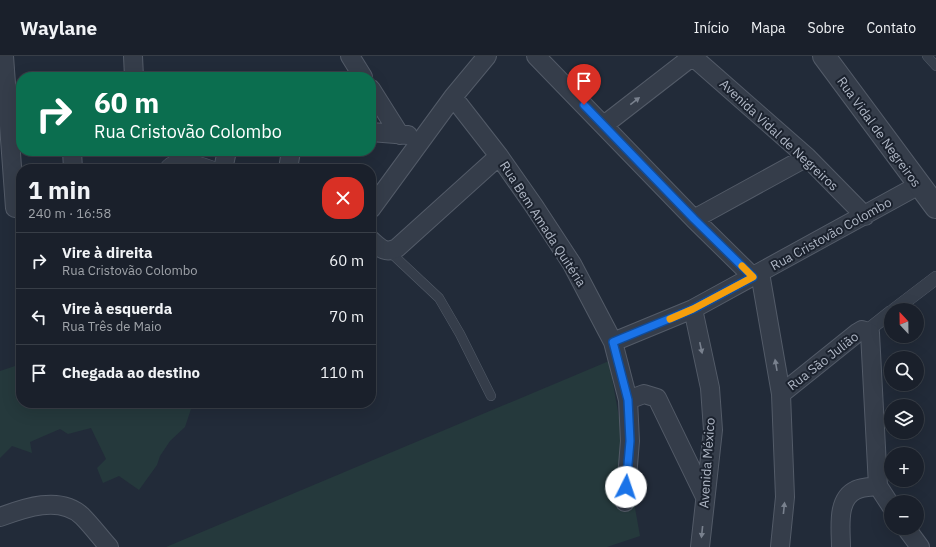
<!DOCTYPE html>
<html lang="pt">
<head>
<meta charset="utf-8">
<style>
	body { margin:0; font-family:"IBM Plex Sans",sans-serif; background:#272d37; color:#f1f3f6; height:100vh; display:flex; flex-direction:column; font-size:15px; white-space:nowrap }
	* { box-sizing:border-box; margin:0 }
	p { font-size:13px; color:#9fa3a9 }
	.icon { flex:none; width:22px; height:22px; fill:none; stroke:currentColor; stroke-width:2; stroke-linecap:round; stroke-linejoin:round }
	.map { position:relative; flex:1; overflow:hidden }
	.side { position:absolute; left:16px; top:108px; width:360px; height:244px; display:flex; flex-direction:column; background:#1a202b; border-radius:16px; box-shadow:0 4px 16px #0002,0 0 0 1px #383e47 }
	.side>* { flex:none }
	.banner { position:absolute; left:16px; top:16px; width:360px; height:84px; border-radius:16px; box-shadow:0 4px 16px #0002,0 0 0 1px #383e47; background:#0b6e4f; color:#fff; overflow:hidden }
	.needle { width:26px; rotate:338deg }
	.tools { position:absolute; left:884px; top:247px; display:grid; gap:8px }
	.tools a { display:grid; place-items:center; width:40px; height:40px; border-radius:50%; background:#1a202b; box-shadow:0 4px 16px #0002,0 0 0 1px #383e47; font-size:20px }
	.pin { position:absolute; display:grid; place-items:center; width:34px; height:34px; color:#fff; margin:-41px -17px; border-radius:50% 50% 50% 0; rotate:-45deg; box-shadow:0 0 4px #0007 }
	.pin .icon { rotate:45deg }
	.me { position:absolute; width:44px; margin:-22px; rotate:4deg; stroke-linejoin:round; filter:drop-shadow(0 0 3px #0008) }
	.turn { display:flex; align-items:center; gap:14px; height:84px; padding:0 12px; font-size:18px }
	.turn .icon { width:52px; height:52px; stroke-width:2.5 }
	.turn b { display:block; font-size:28px; line-height:34px }
	.round { display:grid; place-items:center; flex:none; width:42px; height:42px; border-radius:16px; background:#272d37 }
	.overview { display:flex; align-items:center; justify-content:space-between; height:68px; padding:0 12px }
	h1 { font-size:24px; font-weight:700; line-height:30px }
	ul { padding:0; list-style:none }
	li { display:flex; align-items:center; gap:12px; height:56px; padding:0 12px; border-top:1px solid #383e47 }
	li div { flex:1 }
	li b { display:block; font-size:15px }
	li em { font-style:normal }
	header { display:flex; align-items:center; gap:24px; box-sizing:border-box; height:56px; padding:0 20px; background:#1a202b; border-bottom:1px solid #383e47 }
	header strong { font-size:19px }
	nav { display:flex; gap:22px; margin-inline-start:auto; font-size:14px }
	.map>svg:first-child { display:block }
	.green { fill:#25393c }
	.lines { fill:none; stroke-linecap:round; stroke-linejoin:round }
	.service-casing { stroke:#535b68; stroke-width:10 }
	.pedestrian-casing { stroke:#535b68; stroke-width:14 }
	.minor-casing { stroke:#535b68; stroke-width:20 }
	.tertiary-casing { stroke:#535b68; stroke-width:24 }
	.service { stroke:#353d4a; stroke-width:9 }
	.pedestrian { stroke:#353d4a; stroke-width:13 }
	.minor { stroke:#353d4a; stroke-width:18 }
	.tertiary { stroke:#353d4a; stroke-width:22 }
	.oneway { fill:#79818e }
	.route-casing { stroke:#114b97; stroke-width:10 }
	.route { stroke:#1a73e8; stroke-width:7 }
	.slow { stroke:#f59e0b; stroke-width:7 }
	.labels { text-anchor:middle; dominant-baseline:central; stroke-width:4; stroke-linejoin:round; paint-order:stroke }
	.street-label { font-size:13px; fill:#b0b8c6; stroke:#1b222e }
</style>
</head>
<body>
<header>
<strong>Waylane</strong>
<nav><a>Início</a><a>Mapa</a><a>Sobre</a><a>Contato</a></nav>
</header>
<div class="map">
<svg width="936" height="491" viewBox="0 0 936 491">
	<rect width="100%" height="100%" fill="#222b39"/>
	<path class="green" d="M609 305 640 480 607 491H166Z
		M21 308V347H193L185 371 170 385 160 400 157 409 139 434 119 420 103 427 97 412 106 403 91 372 68 378 60 373 30 386 32 397 12 390 0 402V315Z"/>
	<g class="lines">
		<defs>
			<path id="service" d="M927 0 936 10
				M163 113C176 92 205 108 223 113
				M390 196 439 242 460 278 491 340"/>
			<path id="pedestrian" d="M894 254 936 222
				M867 275 891 256"/>
			<path id="minor" d="M4 0 15 152
				M133 0 134 21
				M350 0 363 21
				M536 0 694 163 753 221
				M692 0 807 101 865 160
				M371 33 400 79
				M453 41 499 100 534 150 572 208 613 286 628 344 630 385 625 446
				M604 69 693 0
				M371 76 408 79
				M72 95 73 113
				M223 113 227 95
				M288 113 291 95
				M371 153 453 41 487 0
				M694 163 807 101
				M371 184C380 192 385 198 397 192L499 100
				M760 217 781 338 785 441 780 491
				M693 253 710 332 713 374 700 491
				M613 286 693 253 919 129
				M781 338 857 277 862 274 870 277 878 430 891 450
				M628 344 644 338 657 342 705 441
				M0 461C24 452 60 439 82 460 92 470 100 481 109 491
				M906 472 920 491
				M841 491C841 473 836 443 856 434 862 431 871 431 878 430"/>
			<path id="tertiary" d="M824 0 936 151"/>
		</defs>
		<use href="#service" class="service-casing"/>
		<use href="#pedestrian" class="pedestrian-casing"/>
		<use href="#minor" class="minor-casing"/>
		<use href="#tertiary" class="tertiary-casing"/>
		<use href="#service" class="service"/>
		<use href="#pedestrian" class="pedestrian"/>
		<use href="#minor" class="minor"/>
		<use href="#tertiary" class="tertiary"/>
	</g>
	<defs><path id="oneway-solid" d="M-6-.8H1V-3.2L6.5 0L1 3.2V.8H-6Z"/></defs>
	<g class="oneway">
		<use href="#oneway-solid" transform="translate(635 45) rotate(-38)"/>
		<use href="#oneway-solid" transform="translate(701 292) rotate(78)"/>
		<use href="#oneway-solid" transform="translate(776 309) rotate(-100)"/>
		<use href="#oneway-solid" transform="translate(784 452) rotate(-84)"/>
		<use href="#oneway-solid" transform="translate(702 476) rotate(96)"/>
	</g>
	<g class="lines">
		<defs>
			<path id="route" d="M584 49 694 163 753 221 693 253 613 286 628 344 630 385 626 431"/>
		</defs>
		<use href="#route" class="route-casing"/>
		<use href="#route" class="route"/>
		<path class="slow" d="M670 263 693 253 753 221 742 210"/>
	</g>
	<g class="labels">
		<g class="street-label">
			<text transform="translate(879 76) rotate(54)">Rua Vidal de Negreiros</text>
			<text transform="translate(779 79) rotate(43)">Avenida Vidal de Negreiros</text>
			<text transform="translate(543 168) rotate(57)">Rua Bem Amada Quitéria</text>
			<text transform="translate(831 178) rotate(-29)">Rua Cristovão Colombo</text>
			<text transform="translate(823 305) rotate(-38)">Rua São Julião</text>
			<text transform="translate(707 407) rotate(-86)">Avenida México</text>
		</g>
	</g>
</svg>
<div class="tools">
<a><svg class="needle" viewBox="-14 -14 28 28"><path d="M0-13l5 13h-10z" fill="#e53935"/><path d="M0 13l5-13h-10z" fill="#9fa3a9"/></svg></a>
<a><svg class="icon" aria-label="search" viewBox="0 0 24 24"><circle cx="10" cy="10" r="6"/><path d="M15 15l6 6"/></svg></a>
<a><svg class="icon" aria-label="layers" viewBox="0 0 24 24"><path d="M12 4l9 5-9 5-9-5zM3 14l9 5 9-5"/></svg></a>
<a>+</a>
<a>−</a>
</div>
<div class="pin" style="left:584px;top:49px;background:#d93025"><svg class="icon" aria-label="arrive" viewBox="0 0 24 24"><path d="M6 21V4h12l-3 4 3 4H6"/></svg></div>
<svg class="me" style="left:626px;top:431px" viewBox="-20 -20 40 40"><circle r="19" fill="#fff"/><path d="M0-13L10 11 0 6-10 11z" fill="#1a73e8"/></svg>
<div class="banner">
<div class="turn"><svg class="icon" aria-label="right" viewBox="0 0 24 24"><path d="M7 20v-9h11M14 6l5 5-5 5"/></svg><div><b>60 m</b>Rua Cristovão Colombo</div></div>
</div>
<section class="side">
<div class="overview"><div><h1>1 min</h1><p>240 m · 16:58</p></div><a class="round" style="background:#d93025;color:#fff"><svg class="icon" aria-label="close" viewBox="0 0 24 24"><path d="M6 6l12 12M18 6L6 18"/></svg></a></div>
<ul>
<li><svg class="icon" aria-label="right" viewBox="0 0 24 24"><path d="M7 20v-9h11M14 6l5 5-5 5"/></svg><div><b>Vire à direita</b><p>Rua Cristovão Colombo</p></div><em>60 m</em></li>
<li><svg class="icon" aria-label="left" viewBox="0 0 24 24"><path d="M17 20v-9H6M10 6l-5 5 5 5"/></svg><div><b>Vire à esquerda</b><p>Rua Três de Maio</p></div><em>70 m</em></li>
<li><svg class="icon" aria-label="arrive" viewBox="0 0 24 24"><path d="M6 21V4h12l-3 4 3 4H6"/></svg><div><b>Chegada ao destino</b></div><em>110 m</em></li>
</ul>
</section>
</div>
</body>
</html>
